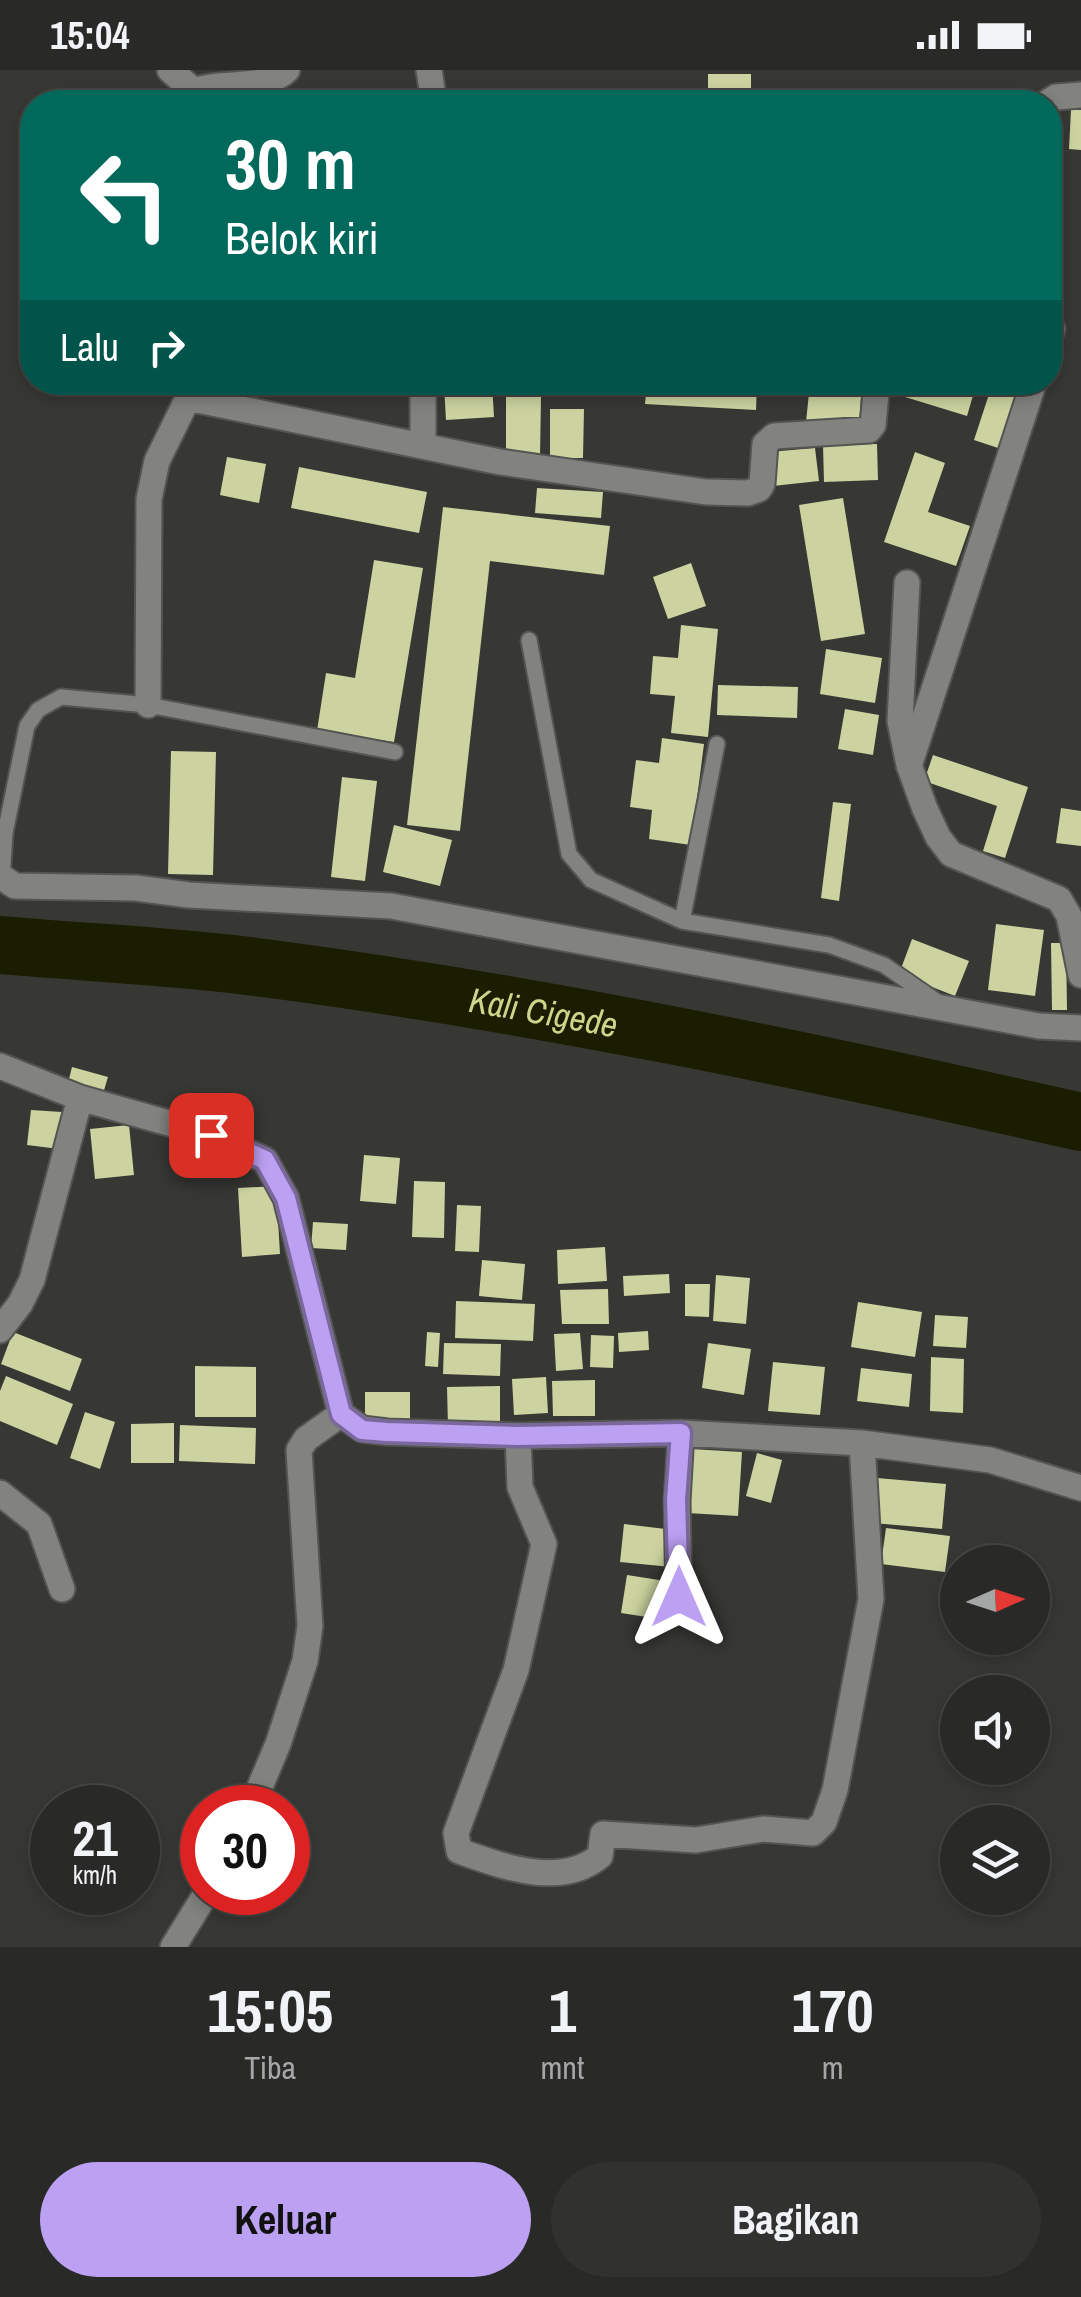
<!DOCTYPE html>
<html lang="id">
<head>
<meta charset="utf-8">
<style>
	body { margin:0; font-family:"Archivo Narrow",sans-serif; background:#31322f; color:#f1f3f6; height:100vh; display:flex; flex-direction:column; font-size:38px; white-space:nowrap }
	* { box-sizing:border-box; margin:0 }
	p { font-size:32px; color:#a5a7a7 }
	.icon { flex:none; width:55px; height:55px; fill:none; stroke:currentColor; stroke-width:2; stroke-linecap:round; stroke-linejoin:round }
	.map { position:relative; height:1877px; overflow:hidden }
	.side { display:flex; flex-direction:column; background:#292a27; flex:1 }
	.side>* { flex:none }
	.banner { position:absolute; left:20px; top:20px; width:1042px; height:305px; border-radius:40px; box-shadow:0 5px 15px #0003,0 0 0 2px #454644; background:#00695c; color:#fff; overflow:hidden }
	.needle { width:65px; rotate:87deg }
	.controls { position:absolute; left:940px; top:1475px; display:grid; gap:20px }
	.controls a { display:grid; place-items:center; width:110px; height:110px; border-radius:50%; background:#292a27; box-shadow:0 5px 15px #0003,0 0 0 2px #454644; font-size:50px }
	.speed { position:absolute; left:30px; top:1715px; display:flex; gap:20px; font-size:50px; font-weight:700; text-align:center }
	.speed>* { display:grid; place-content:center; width:130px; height:130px; border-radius:50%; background:#292a27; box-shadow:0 5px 15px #0003,0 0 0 2px #454644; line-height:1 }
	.speed small { font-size:25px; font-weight:400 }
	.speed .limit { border:15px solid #d22; background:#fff; color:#111 }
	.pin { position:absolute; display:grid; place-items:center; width:85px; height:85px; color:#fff; margin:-42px; border-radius:20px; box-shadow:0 5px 15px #0006 }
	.me { position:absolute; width:110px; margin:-55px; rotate:0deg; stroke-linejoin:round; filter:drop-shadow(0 0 8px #0008) }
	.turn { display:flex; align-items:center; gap:35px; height:210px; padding:0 40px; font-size:45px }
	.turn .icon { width:130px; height:130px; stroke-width:2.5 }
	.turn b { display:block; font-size:70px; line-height:85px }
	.then { display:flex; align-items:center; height:95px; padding:0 40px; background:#0003; gap:20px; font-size:38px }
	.eta { display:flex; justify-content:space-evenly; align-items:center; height:170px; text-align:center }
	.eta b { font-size:60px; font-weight:800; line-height:70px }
	.primary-button { display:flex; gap:20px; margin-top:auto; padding:20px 40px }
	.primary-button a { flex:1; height:115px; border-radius:60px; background:#bca0f2; color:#111; font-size:40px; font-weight:800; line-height:115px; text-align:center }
	.primary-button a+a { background:#31322f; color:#f1f3f6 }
	.status { display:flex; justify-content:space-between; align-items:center; height:70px; padding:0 50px; background:#292a27; direction:ltr }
	.status svg { height:28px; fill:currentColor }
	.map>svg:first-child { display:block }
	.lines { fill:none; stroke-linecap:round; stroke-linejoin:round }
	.river { stroke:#1a1d00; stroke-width:58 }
	.building { fill:#ccd3a0 }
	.service-casing { stroke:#545452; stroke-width:19 }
	.minor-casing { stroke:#545452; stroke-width:29 }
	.service { stroke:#82837f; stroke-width:15 }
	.minor { stroke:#82837f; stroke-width:25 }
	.route-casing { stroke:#7a689d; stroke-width:25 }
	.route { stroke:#bca0f2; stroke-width:18 }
	.labels { text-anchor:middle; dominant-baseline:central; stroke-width:10; stroke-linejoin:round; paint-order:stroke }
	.water-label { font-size:35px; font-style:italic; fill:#ccd68b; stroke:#1f1f1d }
</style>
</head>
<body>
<div class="status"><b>15:04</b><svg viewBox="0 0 49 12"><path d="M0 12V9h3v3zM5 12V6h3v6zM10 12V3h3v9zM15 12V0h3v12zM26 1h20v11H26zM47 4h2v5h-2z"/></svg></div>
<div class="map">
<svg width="1081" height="1877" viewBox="0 0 1081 1877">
	<rect width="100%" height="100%" fill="#373834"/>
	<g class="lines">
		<path class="river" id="s1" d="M0 875C88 883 177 886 264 898 539 934 810 991 1081 1052"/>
	</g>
	<path class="building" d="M708 4H751V32H708Z
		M1071 40H1081V80L1069 79Z
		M647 312H757L756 340 645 334Z
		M895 312H977L967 346 892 323Z
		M993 312H1026L1004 380 974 370Z
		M492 313 494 347 446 350 444 315Z
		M809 323 861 327 859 356 806 352Z
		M506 327H541L540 386H506Z
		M550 339H584L583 388H550Z
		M877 374 878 410 824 412 823 375Z
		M815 378 819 411 773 416 769 382Z
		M915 382 945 393 928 442 970 456 956 496 884 472Z
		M227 387 266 394 259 433 220 425Z
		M299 397 427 422 419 463 291 438Z
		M537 418 603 422 601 448 535 443Z
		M843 428 865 564 821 571 799 435Z
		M443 437 610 456 604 505 490 491 460 761 407 755Z
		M374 490 423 498 394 672 360 667 359 674 316 667 326 603 355 608Z
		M691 493 706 536 668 549 653 507Z
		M681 555 718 559 708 667 671 663 675 626 650 624 653 586 678 588Z
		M826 579 882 588 875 633 820 624Z
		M718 615 798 617 797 648 717 645Z
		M845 639 879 645 873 685 838 679Z
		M662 668 704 674 691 775 649 769 652 740 630 737 636 690 659 693Z
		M171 681 216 682 213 805 168 804Z
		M933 685 1028 717 1005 788 983 781 997 736 924 711Z
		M342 707 377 711 365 811 331 807Z
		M833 732 851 734 839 831 821 828Z
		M1061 738 1081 741V776L1056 773Z
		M394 755 452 770 440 816 383 802Z
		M996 854 1044 860 1035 926 988 920Z
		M912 869 969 891 955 926 899 904Z
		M1051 873H1066L1067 940H1052Z
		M72 997 108 1007 102 1027 67 1017Z
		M31 1040 62 1042 59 1079 27 1075Z
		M129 1055 134 1105 95 1109 90 1059Z
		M364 1085 400 1088 396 1134 360 1131Z
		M414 1111 445 1112 444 1168 412 1167Z
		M276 1116 280 1184 242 1187 238 1118Z
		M457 1135 481 1136 479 1182 455 1181Z
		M313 1152 348 1154 346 1180 311 1178Z
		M605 1177 607 1211 558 1214 557 1180Z
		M482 1190 525 1194 522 1230 479 1226Z
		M669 1204 670 1223 624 1226 623 1206Z
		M716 1205 750 1208 746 1254 713 1251Z
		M685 1214H710L709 1247 685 1246Z
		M608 1219 609 1254H562L560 1220Z
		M456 1231 535 1234 533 1271 455 1268Z
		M858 1232 922 1242 915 1287 851 1277Z
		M935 1245 968 1247 966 1278 933 1276Z
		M648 1261 649 1280 619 1282 618 1263Z
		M13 1262 82 1289 70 1321 1 1294Z
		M427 1262 440 1263 438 1297 425 1296Z
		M580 1263 583 1299 556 1301 554 1264Z
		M591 1265 614 1266 613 1298 590 1297Z
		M444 1273 501 1274 500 1306 443 1304Z
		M708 1273 751 1279 744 1325 702 1318Z
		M931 1287 964 1289 963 1343 930 1341Z
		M773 1292 825 1297 820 1345 768 1341Z
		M195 1296 256 1297V1347H195Z
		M861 1298 912 1304 909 1337 857 1331Z
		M6 1306 73 1334 57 1375 0 1351V1321Z
		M546 1307 548 1343 514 1345 512 1309Z
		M595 1310V1346H553L552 1311Z
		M500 1316V1357H448L447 1317Z
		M365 1322H410V1352H365Z
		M85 1342 115 1352 100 1399 70 1388Z
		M174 1353V1393H131V1354Z
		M180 1355 256 1358 255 1394 179 1391Z
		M691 1379 742 1382 738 1446 687 1443Z
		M757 1383 782 1390 771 1433 746 1426Z
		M877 1408 946 1414 942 1459 873 1453Z
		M624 1454 674 1460 671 1497 620 1492Z
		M886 1458 950 1466 945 1502 881 1494Z
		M627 1505 672 1512 666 1550 621 1543Z"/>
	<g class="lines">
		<defs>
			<path id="service" d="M529 570 569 784 591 810 682 851 829 875 884 895 939 933
				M2 809 5 763 27 656 38 640 61 627 148 635 395 682
				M682 851 717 674"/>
			<path id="minor" d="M170 0 194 21
				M429 0 434 32
				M190 32 194 21C222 10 267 21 287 0
				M1048 32 1056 27 1081 25
				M1050 265 1052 259
				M188 328 500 392 706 422 748 423 759 419 762 414 765 374 774 366 869 360 873 355 877 312
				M423 376V312
				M907 513 900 651 909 695 925 739 938 767 951 784 1059 829 1069 846 1081 905
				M148 635 149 429 157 391 188 328 191 312
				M911 690 1034 312
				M0 806 15 816 136 818 189 825 391 836 1039 956 1081 958
				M0 996 80 1028 211 1065 265 1090 286 1128 341 1344 362 1359 387 1362 518 1366 681 1363 862 1373 990 1390 1081 1418
				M0 1260 20 1234 32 1210 80 1028
				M681 1363 677 1431 679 1527 692 1545
				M518 1366 520 1417 544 1474 516 1600 456 1763 459 1781C502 1796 560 1819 600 1786L603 1764 696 1770 763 1759 813 1763 824 1752 835 1720 871 1529 862 1373
				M0 1423 39 1454 62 1519
				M251 1738 278 1674 305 1591 310 1556 299 1380 306 1369 341 1344
				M173 1877 207 1822"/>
		</defs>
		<use href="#service" class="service-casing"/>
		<use href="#minor" class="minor-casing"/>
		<use href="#service" class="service"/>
		<use href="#minor" class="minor"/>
	</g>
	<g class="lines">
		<defs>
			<path id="route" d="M211 1065 265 1090 286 1128 341 1344 362 1360 387 1362 518 1366 681 1363 676 1430 679 1527"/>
		</defs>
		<use href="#route" class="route-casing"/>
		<use href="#route" class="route"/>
	</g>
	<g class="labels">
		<g class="water-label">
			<text stroke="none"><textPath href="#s1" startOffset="548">Kali Cigede</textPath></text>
		</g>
	</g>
</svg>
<div class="controls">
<a><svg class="needle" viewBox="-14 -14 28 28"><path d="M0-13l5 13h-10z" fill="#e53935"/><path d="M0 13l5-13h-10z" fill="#a5a7a7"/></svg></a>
<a><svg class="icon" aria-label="sound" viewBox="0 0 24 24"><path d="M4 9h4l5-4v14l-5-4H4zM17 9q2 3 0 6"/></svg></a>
<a><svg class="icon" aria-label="layers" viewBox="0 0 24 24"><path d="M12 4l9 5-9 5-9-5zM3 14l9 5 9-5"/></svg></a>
</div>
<div class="speed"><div>21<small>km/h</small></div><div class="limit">30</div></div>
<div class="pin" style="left:211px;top:1065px;background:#d93025"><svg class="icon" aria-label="arrive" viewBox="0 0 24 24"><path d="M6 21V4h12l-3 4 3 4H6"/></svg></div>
<svg class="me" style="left:679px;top:1527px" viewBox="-20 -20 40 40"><path d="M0-17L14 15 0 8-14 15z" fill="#bca0f2" stroke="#fff" stroke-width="4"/></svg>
<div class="banner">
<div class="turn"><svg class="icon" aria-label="left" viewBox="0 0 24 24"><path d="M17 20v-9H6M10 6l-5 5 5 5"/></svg><div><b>30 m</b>Belok kiri</div></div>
<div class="then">Lalu<svg class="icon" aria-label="right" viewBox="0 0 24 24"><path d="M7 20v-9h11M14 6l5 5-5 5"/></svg></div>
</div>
</div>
<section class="side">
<div class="eta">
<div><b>15:05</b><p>Tiba</p></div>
<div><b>1</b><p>mnt</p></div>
<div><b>170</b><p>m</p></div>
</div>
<div class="primary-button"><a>Keluar</a><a>Bagikan</a></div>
</section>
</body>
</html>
